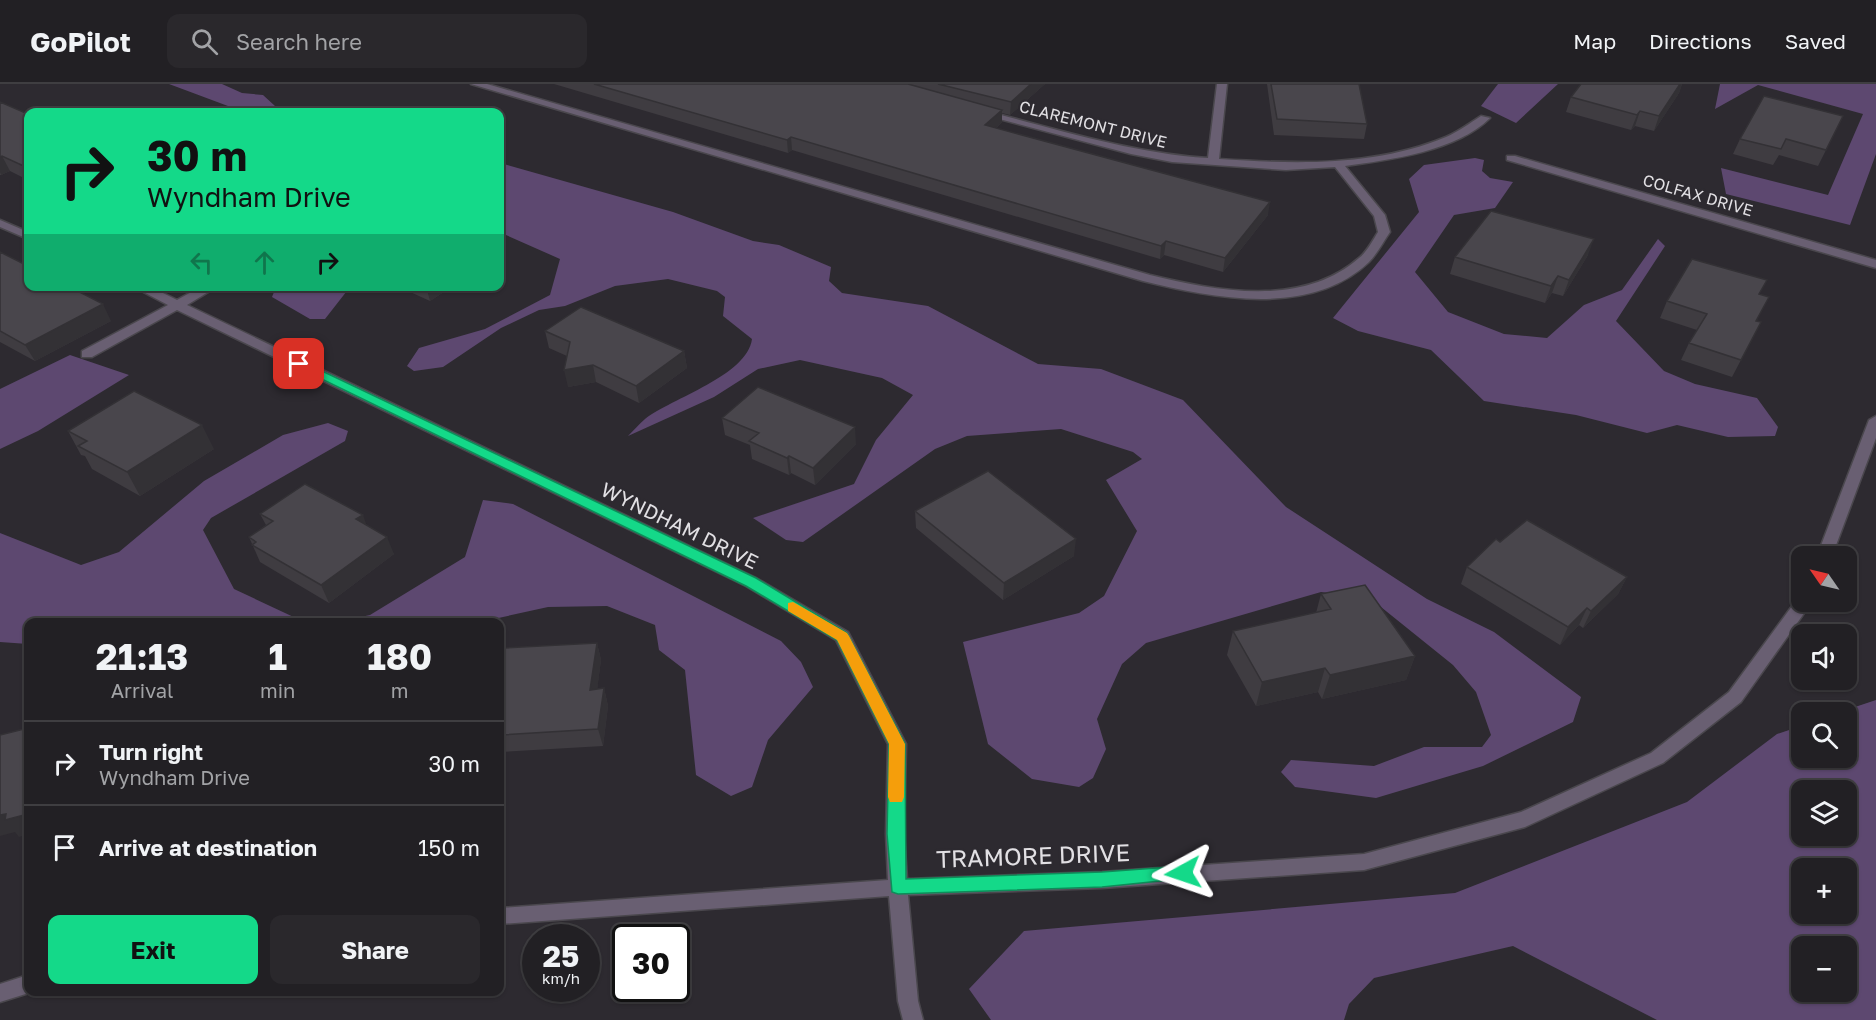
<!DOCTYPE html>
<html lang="en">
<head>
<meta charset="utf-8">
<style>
	body { margin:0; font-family:"Golos Text",sans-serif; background:#2a282c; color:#f1f3f6; height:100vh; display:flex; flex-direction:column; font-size:22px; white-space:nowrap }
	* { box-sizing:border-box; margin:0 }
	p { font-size:20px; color:#a2a3a6 }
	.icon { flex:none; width:33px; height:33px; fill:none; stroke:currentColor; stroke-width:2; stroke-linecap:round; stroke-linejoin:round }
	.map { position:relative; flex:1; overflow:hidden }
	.details { position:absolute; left:24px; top:534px; width:480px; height:378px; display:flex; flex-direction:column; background:#222024; border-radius:12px; box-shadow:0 2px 4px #0004,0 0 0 2px #3f3e41 }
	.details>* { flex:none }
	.guide { position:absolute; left:24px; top:24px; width:480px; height:183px; border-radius:12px; box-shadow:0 2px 4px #0004,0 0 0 2px #3f3e41; background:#14d989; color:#111; overflow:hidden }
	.needle { width:39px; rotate:304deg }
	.tools { position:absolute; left:1791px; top:462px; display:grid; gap:12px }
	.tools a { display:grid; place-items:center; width:66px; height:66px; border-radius:12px; background:#222024; box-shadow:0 2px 4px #0004,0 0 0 2px #3f3e41; font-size:30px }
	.speed { position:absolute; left:522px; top:840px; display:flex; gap:12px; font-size:30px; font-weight:700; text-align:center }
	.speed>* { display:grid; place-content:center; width:78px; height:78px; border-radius:50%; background:#222024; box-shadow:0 2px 4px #0004,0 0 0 2px #3f3e41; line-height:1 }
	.speed small { font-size:15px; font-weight:400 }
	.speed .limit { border:3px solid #111; border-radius:9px; background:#fff; color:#111 }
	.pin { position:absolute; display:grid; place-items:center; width:51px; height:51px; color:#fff; margin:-26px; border-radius:12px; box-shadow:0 3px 9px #0006 }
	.me { position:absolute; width:66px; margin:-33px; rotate:265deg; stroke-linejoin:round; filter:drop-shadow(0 0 4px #0008) }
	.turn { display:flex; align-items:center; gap:21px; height:126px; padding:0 24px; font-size:27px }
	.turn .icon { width:78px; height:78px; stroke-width:2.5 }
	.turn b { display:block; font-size:42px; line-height:51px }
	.lanes { display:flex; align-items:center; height:57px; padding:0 24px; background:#0003; justify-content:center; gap:30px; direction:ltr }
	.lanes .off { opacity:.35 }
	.eta { display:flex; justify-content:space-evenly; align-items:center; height:102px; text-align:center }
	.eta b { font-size:36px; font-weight:700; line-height:42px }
	.button { display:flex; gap:12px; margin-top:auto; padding:12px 24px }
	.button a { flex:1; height:69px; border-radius:12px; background:#14d989; color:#111; font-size:24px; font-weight:700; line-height:69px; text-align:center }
	.button a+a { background:#2a282c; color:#f1f3f6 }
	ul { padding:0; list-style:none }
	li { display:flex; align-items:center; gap:18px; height:84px; padding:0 24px; border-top:2px solid #3f3e41 }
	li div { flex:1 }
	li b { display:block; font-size:22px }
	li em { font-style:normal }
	header { display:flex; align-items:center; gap:36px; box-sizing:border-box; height:84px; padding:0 30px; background:#222024; border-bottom:2px solid #3f3e41 }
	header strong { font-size:28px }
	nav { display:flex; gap:33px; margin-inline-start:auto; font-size:21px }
	.search { width:420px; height:54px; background:#2a282c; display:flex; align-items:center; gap:15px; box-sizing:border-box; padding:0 21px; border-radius:12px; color:#a2a3a6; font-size:22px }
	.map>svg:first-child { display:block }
	.forest { fill:#5d4870; fill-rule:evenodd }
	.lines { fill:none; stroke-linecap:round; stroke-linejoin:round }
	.minor-casing { stroke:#4a474d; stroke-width:3 }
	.minor { fill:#695f72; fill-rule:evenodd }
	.wall { fill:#3f3c41 }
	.shaded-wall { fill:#333135 }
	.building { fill:#49464c; stroke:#333135; stroke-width:1.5 }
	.route { fill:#14d989; stroke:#0d8d59; stroke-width:1.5 }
	.slow { fill:#f59e0b }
	.labels { text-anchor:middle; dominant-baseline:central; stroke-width:4.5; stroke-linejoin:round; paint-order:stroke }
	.far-street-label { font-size:16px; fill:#e2e0e4; stroke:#2d2a30 }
	.street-label { font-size:20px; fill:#e2e0e4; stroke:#2d2a30 }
	.near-street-label { font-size:24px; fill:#e2e0e4; stroke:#2d2a30 }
</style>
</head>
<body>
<header>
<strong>GoPilot</strong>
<div class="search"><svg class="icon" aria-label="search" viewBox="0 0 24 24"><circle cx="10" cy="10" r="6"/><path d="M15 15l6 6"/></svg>Search here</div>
<nav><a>Map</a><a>Directions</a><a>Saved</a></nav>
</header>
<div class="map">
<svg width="1876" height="936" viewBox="0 0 1876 936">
	<rect width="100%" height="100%" fill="#2d2a30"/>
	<path class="forest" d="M169 0H222L242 9 263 11 275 22 292 28H244Z
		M1498 0H1558L1516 39 1481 22Z
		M1720 0H1876V70L1850 141 1726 110 1721 84 1828 111 1863 30 1758 1 1715 25Z
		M1475 74 1484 76 1482 87 1490 94 1513 98 1495 124 1454 131 1415 188 1448 228 1504 250 1547 254 1584 221 1622 206 1658 155 1665 162 1616 237 1664 287 1695 300 1757 314 1778 343 1775 352 1728 353 1677 341 1647 349 1576 331 1484 317 1431 266 1358 247 1333 234 1419 128 1409 95 1424 81Z
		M500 79 673 128 753 157 779 161 831 183 829 197 842 209 928 222 1038 280 1101 285 1183 316 1286 423 1427 515 1494 548 1581 613 1573 638 1483 682 1376 714 1295 703 1281 688 1291 676 1374 682 1424 663H1482L1491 651 1476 608 1453 581 1371 515 1321 508 1146 559 1122 580 1097 635 1106 665 1093 694 1079 703 1032 695 988 660 963 558 1079 529 1104 512 1137 447 1106 396 1142 375 1133 368 1061 345 967 352 935 365 803 458 786 456 753 434 854 400 876 356 913 311 882 294 800 276 758 285 714 313 628 352C634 346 639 340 645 335 672 314 747 292 752 255L723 232 725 213 717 207 668 195 615 202 565 222 539 226 501 244 443 283 414 287 407 282 419 264 485 245 550 211 560 175 506 151H500Z
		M276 203V202L350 203 325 235H310L272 213Z
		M70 271 129 291 38 347 0 365V305Z
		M328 339 348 347 345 357 211 434 203 446 234 505 300 536 321 538H28V560L0 558V449L81 481 119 468 204 397 283 351Z
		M483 416 513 420 781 557 801 578 813 603 768 656 752 703 731 712 696 691 685 586 659 566 655 541 607 522 548 523 480 538H338L370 531 465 473Z
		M1876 616V936H1657L1513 862 1374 894 1349 920 1344 936H991L969 905 1024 847 1455 809 1687 718 1777 650 1801 642 1802 674H1846V628H1840ZM1802 706H1846V752H1802ZM1846 784V830H1802V784ZM1846 862V908H1802V862Z"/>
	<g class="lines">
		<defs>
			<path id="minor" d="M471 0H487L1150 191C1217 207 1302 224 1359 174 1367 168 1373 156 1378 148L1374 132 1335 83 1286 86 1172 78 1131 70 977 29 982 26C1057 45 1131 69 1208 74L1217 0H1227L1219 75C1294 80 1374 83 1446 53 1458 48 1470 39 1481 32L1490 34C1457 67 1390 76 1345 82L1385 131 1390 148C1383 158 1377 170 1369 178 1310 234 1213 214 1143 197Z
				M1507 72H1515L1876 176V184L1507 76Z
				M0 136 28 148V155L0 143Z
				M132 202H149L177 216 202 202H218L187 221 756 494 848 548 906 660 904 750 907 795 1102 788 1364 770 1521 728 1651 669 1729 608 1798 514 1802 513V518H1812L1741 618 1663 679 1525 743 1364 786 1102 804 908 811 918 917 923 936H903L898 917 889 812 500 840V824L888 796 886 750 888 660 836 556 746 502 177 226 92 273H82V267L168 221Z
				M1876 332V354L1832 472H1817L1869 336Z
				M28 891V908H32L0 918V900Z"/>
		</defs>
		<use href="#minor" class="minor-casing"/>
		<use href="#minor" class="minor"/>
	</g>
	<path class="wall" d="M554 0H1045L1010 31 1002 29V38L996 44 1268 131 1223 188 1164 171 1160 175 792 66 788 69Z
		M1267 0H1359L1367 40 1364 55 1274 51Z
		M1581 0H1682L1679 9 1654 47 1635 42 1631 46 1566 28 1571 13Z
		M0 18 28 30V96L10 87 1 91H0Z
		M1843 32 1818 82 1779 71 1773 81 1733 70 1740 55Z
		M0 168 111 237 35 277 0 258Z
		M1588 171 1563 212 1552 209 1545 219 1450 190 1455 173Z
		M397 202H453L430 217Z
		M1760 210 1757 237 1761 238 1732 293 1681 276 1689 259 1697 246 1660 234 1667 217Z
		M545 247 684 267 687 284 639 319 596 298 568 303 567 272 549 264Z
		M722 334 856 360 815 401 791 389 789 391 752 375 750 361 725 351Z
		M68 347 214 365 140 412 92 385 85 372 81 371Z
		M915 427 1074 472 1003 516 916 444Z
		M260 430 367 441 394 470 329 519 260 478 249 453 266 441Z
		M1500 458 1627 493 1618 510 1583 544 1579 541 1560 561 1461 500 1467 483Z
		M1321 510 1415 572 1406 596 1322 615 1318 608 1256 622 1227 571 1233 547 1316 529Z
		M597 559 601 576 597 605 604 604 608 622 603 662 501 668 500 673V572Z"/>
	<path class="shaded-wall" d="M1031 0H1045L1010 31 1011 18Z
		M1680 0H1682L1679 9 1654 47 1659 32Z
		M1002 26V38L985 54V41Z
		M1640 27 1635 42 1631 46 1637 31Z
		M791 53 792 66 788 69 787 56Z
		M2 72 10 87 1 91 0 88V73Z
		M1270 118 1268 131 1223 188 1225 174Z
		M1594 155 1588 171 1563 212 1569 196Z
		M1166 157 1164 171 1160 175 1161 162Z
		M1558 192 1552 209 1545 219 1551 202Z
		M426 202H453L430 217Z
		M103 220 111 237 35 277 25 261Z
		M684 267 687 284 639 319 636 302Z
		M593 281 596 298 568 303 564 286Z
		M202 341 214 365 140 412 127 388Z
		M855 343 856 360 815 401 813 384Z
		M789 372 791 389 789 391 787 374Z
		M363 431 369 448 356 435Z
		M387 453 394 470 329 519 321 501Z
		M1076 455 1074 472 1003 516 1004 499Z
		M1627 493 1618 510 1583 544 1591 527Z
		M1587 524 1579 541 1560 561 1568 543Z
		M597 559 601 576 595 623 590 606Z
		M1415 572 1406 596 1322 615 1330 591Z
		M1325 584 1318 608 1256 622 1262 598Z
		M604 604 608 622 603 662 598 645Z
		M6 730H28V750L19 753 15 748 0 752V731Z"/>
	<path class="building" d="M594 0H908L1002 26 985 41 1270 118 1225 174 1166 157 1161 162 791 53 787 56Z
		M938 0H1031L1011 18Z
		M1271 0H1359L1367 40 1277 35Z
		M1581 0H1680L1659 32 1640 27 1637 31 1571 13Z
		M1764 12 1843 32 1826 66 1786 55 1781 65 1740 55Z
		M0 18 28 30V84L2 72 0 73Z
		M1491 127 1594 155 1569 196 1558 192 1551 202 1455 173Z
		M0 168 28 182V202H68L103 220 25 261 0 247Z
		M1692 175 1767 196 1759 210 1769 213 1756 237 1761 238 1741 276 1689 259 1707 230 1667 217Z
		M581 223 684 267 636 302 593 281 564 286 570 258 545 247Z
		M758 303 855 343 813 384 789 372 787 374 749 357 759 349 722 334Z
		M134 307 202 341 127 388 78 362 87 357 68 347Z
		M988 387 1076 455 1004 499 915 427Z
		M305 400 363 431 356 435 387 453 321 501 252 461 256 458 249 453 273 437 260 430Z
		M1527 436 1627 493 1591 527 1587 524 1568 543 1467 483 1496 455 1500 458Z
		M1365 501 1415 572 1330 591 1325 584 1262 598 1233 547 1331 525 1321 510Z
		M597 559 590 606 604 604 598 645 500 651V572H504L505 564Z
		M28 644V730L5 736 6 730 0 731V651Z"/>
	<path class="route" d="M299 276 756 494 847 549 905 660 906 795 1102 788 1183 782 1189 784 1192 789 1189 794 1102 803 898 810 892 808 887 750 889 660 837 556 746 502 295 282V277Z"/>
	<path class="slow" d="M793 518 847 549 849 552 905 660 904 713 902 718H890L888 713 889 660 837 556 788 527V519Z"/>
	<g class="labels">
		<g class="far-street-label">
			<text transform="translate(1093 40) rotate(14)">CLAREMONT DRIVE</text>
			<text transform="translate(1698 111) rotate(16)">COLFAX DRIVE</text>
		</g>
		<g class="street-label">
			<text transform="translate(680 441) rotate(26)">WYNDHAM DRIVE</text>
		</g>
		<g class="near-street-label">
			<text transform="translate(1033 771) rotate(-2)">TRAMORE DRIVE</text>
		</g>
	</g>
</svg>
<div class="tools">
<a><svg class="needle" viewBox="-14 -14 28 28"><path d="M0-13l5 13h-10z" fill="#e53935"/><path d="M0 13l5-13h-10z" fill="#a2a3a6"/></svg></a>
<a><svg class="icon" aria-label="sound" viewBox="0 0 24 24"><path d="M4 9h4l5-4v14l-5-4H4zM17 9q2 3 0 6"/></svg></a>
<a><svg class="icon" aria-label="search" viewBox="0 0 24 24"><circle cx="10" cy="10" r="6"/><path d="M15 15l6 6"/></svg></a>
<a><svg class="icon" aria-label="layers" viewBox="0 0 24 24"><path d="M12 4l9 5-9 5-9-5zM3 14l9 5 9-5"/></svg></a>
<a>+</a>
<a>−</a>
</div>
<div class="speed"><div>25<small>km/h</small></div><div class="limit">30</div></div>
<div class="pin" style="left:299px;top:280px;background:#d93025"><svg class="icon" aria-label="arrive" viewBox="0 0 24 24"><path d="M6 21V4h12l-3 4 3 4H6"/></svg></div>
<svg class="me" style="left:1183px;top:789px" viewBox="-20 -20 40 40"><path d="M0-17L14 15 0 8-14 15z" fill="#14d989" stroke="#fff" stroke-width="4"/></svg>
<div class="guide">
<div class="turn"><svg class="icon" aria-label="right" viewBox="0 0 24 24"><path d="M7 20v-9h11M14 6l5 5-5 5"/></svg><div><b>30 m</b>Wyndham Drive</div></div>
<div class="lanes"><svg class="icon off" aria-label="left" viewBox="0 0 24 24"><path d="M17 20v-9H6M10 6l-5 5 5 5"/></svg><svg class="icon off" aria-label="ahead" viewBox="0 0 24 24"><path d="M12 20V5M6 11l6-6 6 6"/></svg><svg class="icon" aria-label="right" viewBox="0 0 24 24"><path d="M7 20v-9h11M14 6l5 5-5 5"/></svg></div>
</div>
<section class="details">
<div class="eta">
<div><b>21:13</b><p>Arrival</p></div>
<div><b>1</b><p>min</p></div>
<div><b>180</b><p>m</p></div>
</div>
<ul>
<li><svg class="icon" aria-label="right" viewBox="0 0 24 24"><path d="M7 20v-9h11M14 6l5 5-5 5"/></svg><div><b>Turn right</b><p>Wyndham Drive</p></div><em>30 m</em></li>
<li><svg class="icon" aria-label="arrive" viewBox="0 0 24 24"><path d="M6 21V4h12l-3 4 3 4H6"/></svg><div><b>Arrive at destination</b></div><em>150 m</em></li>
</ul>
<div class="button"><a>Exit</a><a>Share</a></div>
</section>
</div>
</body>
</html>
